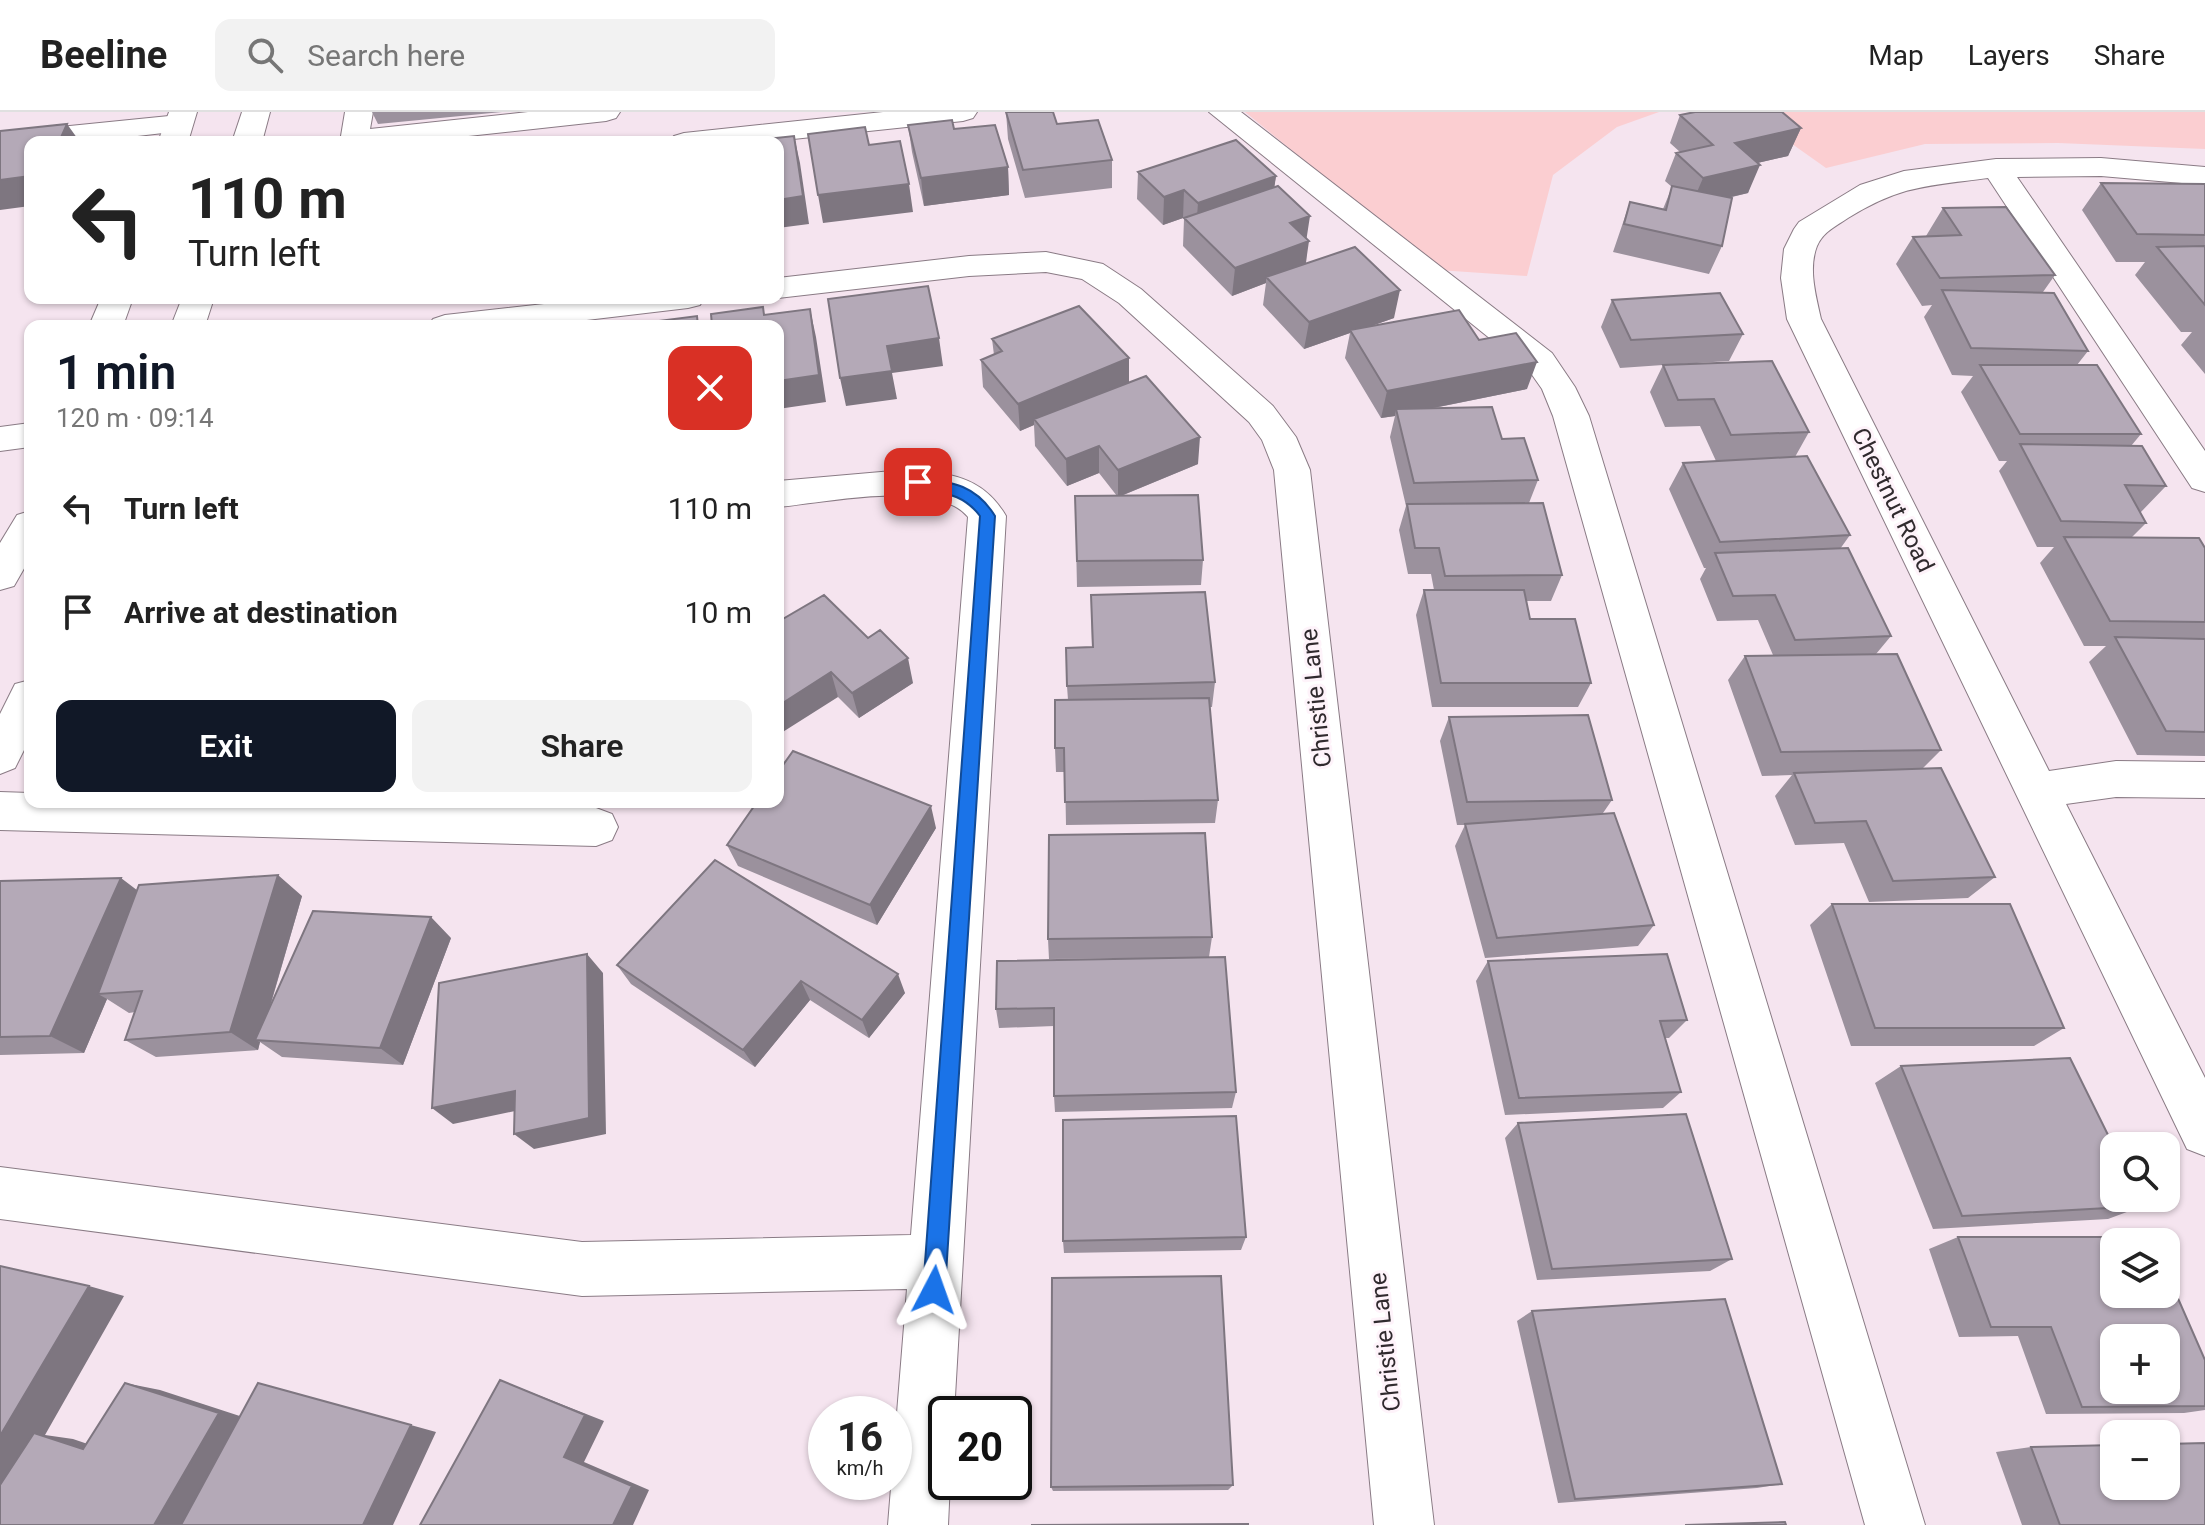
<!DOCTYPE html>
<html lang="en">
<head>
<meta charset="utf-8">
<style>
	body { margin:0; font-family:Roboto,sans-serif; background:#f2f2f2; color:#222; height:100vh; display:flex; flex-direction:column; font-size:30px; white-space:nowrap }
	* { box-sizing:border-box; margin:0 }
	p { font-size:26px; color:#767676 }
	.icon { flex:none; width:44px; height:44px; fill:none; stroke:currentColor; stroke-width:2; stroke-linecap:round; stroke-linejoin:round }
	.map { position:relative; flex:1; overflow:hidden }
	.details { position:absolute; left:24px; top:208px; width:760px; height:488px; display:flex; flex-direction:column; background:#fff; border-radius:16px; box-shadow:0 2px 6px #0004 }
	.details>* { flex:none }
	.hud { position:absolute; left:24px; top:24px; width:760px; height:168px; border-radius:16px; box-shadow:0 2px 6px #0004; background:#fff; color:#222; overflow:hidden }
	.controls { position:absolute; left:2100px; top:1020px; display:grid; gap:16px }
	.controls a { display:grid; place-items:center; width:80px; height:80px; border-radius:16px; background:#fff; box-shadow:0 2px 6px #0004; font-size:40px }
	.speed { position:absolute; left:808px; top:1284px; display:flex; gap:16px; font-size:40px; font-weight:700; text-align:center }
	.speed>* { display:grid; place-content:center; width:104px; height:104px; border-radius:50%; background:#fff; box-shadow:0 2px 6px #0004; line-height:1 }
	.speed small { font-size:20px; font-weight:400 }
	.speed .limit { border:4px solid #111; border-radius:12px; background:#fff; color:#111 }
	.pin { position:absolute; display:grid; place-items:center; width:68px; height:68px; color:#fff; margin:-34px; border-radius:16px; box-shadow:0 4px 12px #0006 }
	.me { position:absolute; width:88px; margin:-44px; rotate:4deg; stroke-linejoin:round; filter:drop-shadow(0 0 6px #0008) }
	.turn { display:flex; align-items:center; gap:28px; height:168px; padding:0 32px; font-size:36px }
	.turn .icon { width:104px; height:104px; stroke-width:2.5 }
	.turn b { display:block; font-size:56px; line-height:68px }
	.round { display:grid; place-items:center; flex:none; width:84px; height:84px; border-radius:16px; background:#f2f2f2 }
	.summary { display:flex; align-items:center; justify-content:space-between; height:136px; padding:0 32px }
	h1 { font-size:48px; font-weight:600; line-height:60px; color:#111827 }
	.button { display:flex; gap:16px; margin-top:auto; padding:16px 32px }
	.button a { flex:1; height:92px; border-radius:16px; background:#111827; color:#fff; font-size:32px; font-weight:600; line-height:92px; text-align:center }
	.button a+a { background:#f2f2f2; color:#222 }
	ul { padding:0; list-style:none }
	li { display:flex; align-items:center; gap:24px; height:104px; padding:0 32px }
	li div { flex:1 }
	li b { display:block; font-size:30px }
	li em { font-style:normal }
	header { display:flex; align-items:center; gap:48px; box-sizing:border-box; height:112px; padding:0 40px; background:#fff; border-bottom:2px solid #e0e0e0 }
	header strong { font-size:38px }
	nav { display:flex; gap:44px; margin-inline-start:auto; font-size:28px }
	.search { width:560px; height:72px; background:#f2f2f2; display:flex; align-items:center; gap:20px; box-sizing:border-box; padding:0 28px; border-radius:16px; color:#767676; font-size:30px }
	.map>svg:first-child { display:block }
	.green { fill:#fbced1 }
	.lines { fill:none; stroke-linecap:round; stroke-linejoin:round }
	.minor-casing { stroke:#8a7b85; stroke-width:2 }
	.major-casing { stroke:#8a7b85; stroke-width:2 }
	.minor { fill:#fff; fill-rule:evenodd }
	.major { fill:#fff; fill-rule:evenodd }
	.wall { fill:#9b919d }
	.shaded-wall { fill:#7e7680 }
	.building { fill:#b4a9b7; stroke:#7e7680; stroke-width:2; fill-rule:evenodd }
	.route { fill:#1a73e8; stroke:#114b97; stroke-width:2 }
	.labels { text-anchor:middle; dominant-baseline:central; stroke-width:6; stroke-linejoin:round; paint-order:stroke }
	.street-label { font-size:24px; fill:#302a2e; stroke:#fef3fa }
</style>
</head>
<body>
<header>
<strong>Beeline</strong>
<div class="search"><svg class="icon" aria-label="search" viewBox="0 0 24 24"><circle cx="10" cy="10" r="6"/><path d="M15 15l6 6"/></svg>Search here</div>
<nav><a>Map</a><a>Layers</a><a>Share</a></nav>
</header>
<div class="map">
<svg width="2205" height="1413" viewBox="0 0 2205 1413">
	<rect width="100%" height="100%" fill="#f5e4ef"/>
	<path class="green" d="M1245 0H1659L1617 15 1553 63 1527 164 1438 158Z
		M1747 0H2205V37L2058 31 1925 32 1826 56Z"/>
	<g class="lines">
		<defs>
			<path id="minor" d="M345 0H373L370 17 528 0H620L616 6 606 9 413 30H340Z
				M883 0H977L973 6 963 9 765 30H669L674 24 684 21Z
				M1209 0H1241L1552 241 1575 275 1589 304 1925 1413H1865L1553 304 1542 277 1528 257Z
				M179 3 189 6 193 12 189 18 86 30H30V36L0 39V21Z
				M2101 46 2205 55V73L2101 64 2017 65 2205 339V380L2192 376 1988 66C1928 74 1901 73 1848 106 1836 114 1823 120 1817 134 1808 157 1816 184 1821 207L2049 659 2116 649 2205 650V686L2116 685 2066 692 2205 966V1044L2187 1037 1787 207 1781 166 1784 137 1794 117 1799 110 1860 73 1904 59 1996 47Z
				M1046 140 1103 152 1141 177 1273 294 1296 325 1310 358 1434 1413H1374L1274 358 1262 328 1249 310 1119 191 1082 167 1046 160 969 164 778 186V166L969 144Z
				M598 186H704L700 193 688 196 536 214H428L433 207 445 203Z
				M30 311V335L0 339V315Z
				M904 358C948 361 982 363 1006 404L954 1302H946V1370H950L948 1413H888L907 1177 582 1184 0 1107V1055L582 1130 911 1123 968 405C937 366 823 391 778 395V369Z
				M0 680 30 681V690H361L596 696 612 702 618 715 612 728 596 734 0 718Z"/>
			<path id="major" d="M169 0H197L188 30H158Z
				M242 0H270L262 30H232Z
				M101 186H133L123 214H89Z
				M182 186H214L205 214H171Z
				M30 399V446L14 474 0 478V431L17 403Z
				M30 568V626L15 656 0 662V602L15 572Z"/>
		</defs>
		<use href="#minor" class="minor-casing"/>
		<use href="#major" class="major-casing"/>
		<use href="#minor" class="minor"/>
		<use href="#major" class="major"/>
	</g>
	<path class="wall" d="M372 0H502L378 12Z
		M1006 0 1112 48V76L1025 86 1008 27Z
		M1680 3 1801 16 1788 44 1757 51 1748 81 1728 86 1722 134 1709 162 1613 140 1630 90 1663 97 1672 75 1665 69 1676 41 1680 40 1670 31Z
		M908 13 1008 55 1009 83 924 94 912 40Z
		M1138 60 1276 64 1274 75 1307 127 1306 152 1394 206 1368 215 1479 228 1527 277 1429 297 1502 327 1538 368 1529 391 1562 463 1551 489H1526L1530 507 1591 571 1578 595H1432L1416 503 1424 478H1434L1431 462H1408L1399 418 1406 394 1390 325 1395 304 1381 306 1345 246 1350 221 1304 237 1263 193 1266 171 1232 184 1183 134 1184 107 1183 106 1163 113 1137 87Z
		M2101 71 2205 72V262L2181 233 2192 220H2181L2135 163 2145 150H2116L2082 98Z
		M1943 96 2055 163 2043 180 2088 239 2077 253 2141 322 2131 334 2166 374 2140 401 2146 411 2132 425 2205 436V644L2137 643 2089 550 2106 534H2084L2040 451 2054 435H2037L1999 359 2007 349H1999L1961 280 1973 264 1952 263 1924 205 1932 193 1922 194 1896 152 1913 125 1926 124Z
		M1612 188 1743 222 1729 249 1665 253 1809 320 1795 345 1850 423 1840 437 1891 524 1876 542 1941 638 1923 656 1995 765 1968 786 1869 790 1844 731 1795 733 1775 684 1792 663 1762 664 1728 568 1745 544 1773 543 1758 508 1717 509 1700 467 1706 456H1704L1669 377 1683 351 1716 349 1700 314 1665 315 1650 280 1663 253 1620 256 1601 215Z
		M992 227 1129 246V270L1198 352 1121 384 1203 448 1201 473 1077 475 1075 384H1117L1099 361 1067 374 1035 334 1034 313 1020 319 983 275 981 248 994 243Z
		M1091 483 1215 570 1212 595H1210L1218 688 1215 711 1066 713 1065 660H1056L1055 636 1068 588 1067 574 1092 535Z
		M781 508 913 571 859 606 838 585Z
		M1449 605 1612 688 1603 701 1654 813 1638 834 1485 846 1455 734 1465 713H1457L1440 629Z
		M936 716 877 813 738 754 727 733Z
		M715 748 905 881 869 926 810 888 755 955 631 872 617 853Z
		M0 769 137 778 302 784 270 895 451 826 403 953 282 945 260 930 258 938 156 945 125 928 135 900 129 901 107 887 84 941 0 943Z
		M1832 792 2064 916 2034 934H1851L1810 813Z
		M1212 825 1209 845 1236 980 1232 996 1055 1000 1054 984V914L999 916 996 897 1167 846 1049 847 1048 827Z
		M1488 849 1687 908 1669 926H1665L1681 980 1663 996 1505 1003 1476 869Z
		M1901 954 2143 1094 2108 1107 1933 1117 1875 971Z
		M1518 1011 1732 1147 1710 1159 1537 1168 1505 1026Z
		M1246 1125 1241 1138 1064 1141 1063 1129Z
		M1958 1125 2205 1294V1298L2184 1301 2046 1302 2018 1224 1959 1225 1929 1137Z
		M1532 1199 1782 1372 1757 1376 1558 1391 1517 1209Z
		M2031 1335 2205 1413H2022L1996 1340Z
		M1233 1373 1228 1378 1053 1379 1051 1375Z"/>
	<path class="shaded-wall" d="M67 12 80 30H59Z
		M1801 16 1788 44 1723 59 1735 31Z
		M794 24 800 51 809 112 778 116V88Z
		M1760 53 1748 81 1691 94 1703 66Z
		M1008 55 1009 83 924 94 921 66Z
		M30 64V94L0 98V68Z
		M1276 64 1272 92 1196 118 1198 91Z
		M909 72 913 100 823 111 818 83Z
		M1184 78 1183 106 1163 113 1164 85Z
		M1310 104 1306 130 1309 129 1305 157 1266 165V171L1232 184 1235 156 1290 111Z
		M1400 178 1394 206 1352 221 1350 218V221L1304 237 1309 210Z
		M810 197 816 225 826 290 778 297V269Z
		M939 226 943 254 892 261 897 287 846 294 840 266 887 234Z
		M1129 246V273L1034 307V313L1020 319 1018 292Z
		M1537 250 1527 277 1398 303 1396 297 1395 304 1381 306 1387 279Z
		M1200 325 1198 352 1118 385V358Z
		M1099 334V361L1067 374 1066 347Z
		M908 546 913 571 859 606 852 581Z
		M831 560 838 585 778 623V594Z
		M931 694 936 716 877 813 870 793Z
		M278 763 302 784 260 928H255L260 930 258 938 230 920Z
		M121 766 150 788 98 882 107 887 84 941 50 924Z
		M431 805 451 826 403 953 380 936Z
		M587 842 603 861 606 1022 534 1037 514 1022Z
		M898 862 905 881 869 926 862 908Z
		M801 869 810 888 755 955 743 938Z
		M515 979 534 995 453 1012 432 996Z
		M89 1174 124 1184 45 1323 73 1327 120 1343 0 1400V1324Z
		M500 1268 604 1309 584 1350 649 1378 633 1413H613L564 1345Z
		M125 1271 160 1278 252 1308 192 1413H154Z
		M288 1279 436 1320 393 1413H363Z"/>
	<path class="building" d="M1006 0H1053L1057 12 1098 8 1112 48 1023 58Z
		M1695 0H1782L1801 16 1735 31 1760 53 1703 66 1676 41 1713 33 1680 3Z
		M952 8 954 17 995 13 1008 55 921 66 908 13Z
		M67 12 59 30H30V64L0 68V19Z
		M865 15 869 33 900 29 909 72 818 83 808 22Z
		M794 24 803 84 778 88V30H738Z
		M1236 28 1276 64 1198 91 1184 78 1164 85 1138 60Z
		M2101 71 2205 72V123L2137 122Z
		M1278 74 1310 104 1290 111 1309 129 1235 156 1184 106Z
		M1672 74 1732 86 1722 134 1624 112 1630 90 1666 98Z
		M2006 95 2055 163 1940 166 1913 125 1961 123 1943 96Z
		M2205 134V193L2157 135Z
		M1355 135 1400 178 1309 210 1266 165Z
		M928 174 939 226 887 234 892 259 840 266 828 187Z
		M1942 178 2054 181 2088 239 1971 236Z
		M1720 181 1743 222 1631 228 1612 188Z
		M1079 194 1129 246 1018 292 981 248 1002 239 992 227Z
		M763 195 764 203 810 197 819 263 778 269V214H712L711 202Z
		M1459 198 1479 228 1516 221 1537 250 1387 279 1350 218Z
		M697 204 698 214H620Z
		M1772 249 1809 320 1731 323 1714 287 1678 288 1663 253Z
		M1980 253H2097L2141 322H2020Z
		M1146 264 1200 325 1118 358 1099 334 1066 347 1034 307Z
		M1492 295 1502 327 1524 326 1538 368 1414 371 1396 297Z
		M2020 332 2142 334 2166 374 2125 373 2146 411 2061 409Z
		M1807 344 1850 423 1720 430 1683 351Z
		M1198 383 1203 448 1077 449 1075 384Z
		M1543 391 1562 463 1445 464 1439 436H1415L1407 392Z
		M2064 425 2199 426 2205 436V510L2110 509Z
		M1848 436 1891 524 1795 528 1775 483 1733 484 1715 441Z
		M1424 478H1524L1530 507H1575L1591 571H1441Z
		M1205 480 1215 570 1067 574 1066 536 1093 535 1091 483Z
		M824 483 868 526 880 518 908 546 852 581 831 560 778 594V505L781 508Z
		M2115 525 2205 527V620L2166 619Z
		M1897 542 1941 638 1781 640 1745 544Z
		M1209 586 1218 688 1065 690 1064 636H1055V588Z
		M1588 603 1612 688 1467 690 1449 605Z
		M793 639 931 694 870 793 727 733 757 690H778V660Z
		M1941 656 1995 765 1893 769 1866 709 1815 711 1794 661Z
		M1614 701 1654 813 1497 826 1465 712Z
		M1205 721 1212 825 1048 827 1049 723Z
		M715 748 898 862 862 908 801 869 743 938 617 853Z
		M278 763 230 920 125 928 142 879 98 882 139 773Z
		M121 766 50 924 0 925V769Z
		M1832 792H2010L2064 916H1875Z
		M313 799 431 805 380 936 255 928Z
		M587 842 589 1006 514 1022 515 979 432 996 439 871Z
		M1667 842 1687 908 1660 909 1681 980 1519 986 1488 849Z
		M1225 845 1236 980 1054 984V896L996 897 997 849Z
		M2070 946 2114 1035V1086H2139L2143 1094 1962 1104 1901 954Z
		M1686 1002 1732 1147 1552 1157 1518 1011Z
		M1236 1004 1246 1125 1063 1129V1008Z
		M1958 1125H2151L2153 1130H2114V1182H2166V1159L2205 1248V1294L2082 1295 2051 1215H1991ZM2114 1226H2166V1278H2114Z
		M0 1154 89 1174 0 1324Z
		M1221 1164 1233 1373 1051 1375 1052 1166Z
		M1725 1187 1782 1372 1575 1387 1532 1199Z
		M500 1268 585 1303 564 1345 632 1374 613 1413H420Z
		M125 1271 219 1301 154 1413H0V1373L34 1321 83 1337Z
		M258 1271 411 1313 363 1413H181Z
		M2205 1331V1413H2060L2031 1335 2114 1333V1374H2166V1332Z
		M1785 1410 1786 1413H1685Z
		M1248 1412V1413H1031Z"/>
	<path class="route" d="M918 365C952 370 976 373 995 404L945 1178 942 1186 934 1189 926 1186 923 1178 980 404C962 380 940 381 913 374L911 370Z"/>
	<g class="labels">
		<g class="street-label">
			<text transform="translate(1893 388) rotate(64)">Chestnut Road</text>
			<text transform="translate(1316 586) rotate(-96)">Christie Lane</text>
			<text transform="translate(1385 1230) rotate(-96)">Christie Lane</text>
		</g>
	</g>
</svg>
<div class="controls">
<a><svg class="icon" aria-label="search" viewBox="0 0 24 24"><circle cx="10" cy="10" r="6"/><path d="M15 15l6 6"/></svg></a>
<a><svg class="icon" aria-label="layers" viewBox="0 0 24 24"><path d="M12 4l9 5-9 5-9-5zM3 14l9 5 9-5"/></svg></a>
<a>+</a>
<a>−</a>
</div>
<div class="speed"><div>16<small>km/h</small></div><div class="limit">20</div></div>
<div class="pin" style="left:918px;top:370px;background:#d93025"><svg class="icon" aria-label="arrive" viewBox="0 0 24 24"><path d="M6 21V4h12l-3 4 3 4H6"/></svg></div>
<svg class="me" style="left:934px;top:1178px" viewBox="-20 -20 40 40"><path d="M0-17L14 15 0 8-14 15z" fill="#1a73e8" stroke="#fff" stroke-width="4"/></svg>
<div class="hud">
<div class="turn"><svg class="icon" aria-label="left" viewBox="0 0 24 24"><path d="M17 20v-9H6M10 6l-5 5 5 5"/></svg><div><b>110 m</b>Turn left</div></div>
</div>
<section class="details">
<div class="summary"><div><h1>1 min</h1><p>120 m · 09:14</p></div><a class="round" style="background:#d93025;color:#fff"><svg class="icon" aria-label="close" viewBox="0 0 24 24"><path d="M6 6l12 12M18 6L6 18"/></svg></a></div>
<ul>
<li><svg class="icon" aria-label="left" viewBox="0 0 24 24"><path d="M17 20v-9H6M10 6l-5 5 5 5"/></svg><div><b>Turn left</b></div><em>110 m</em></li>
<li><svg class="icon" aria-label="arrive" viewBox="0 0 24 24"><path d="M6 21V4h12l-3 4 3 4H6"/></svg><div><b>Arrive at destination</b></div><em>10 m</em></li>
</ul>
<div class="button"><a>Exit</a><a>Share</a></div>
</section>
</div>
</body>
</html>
